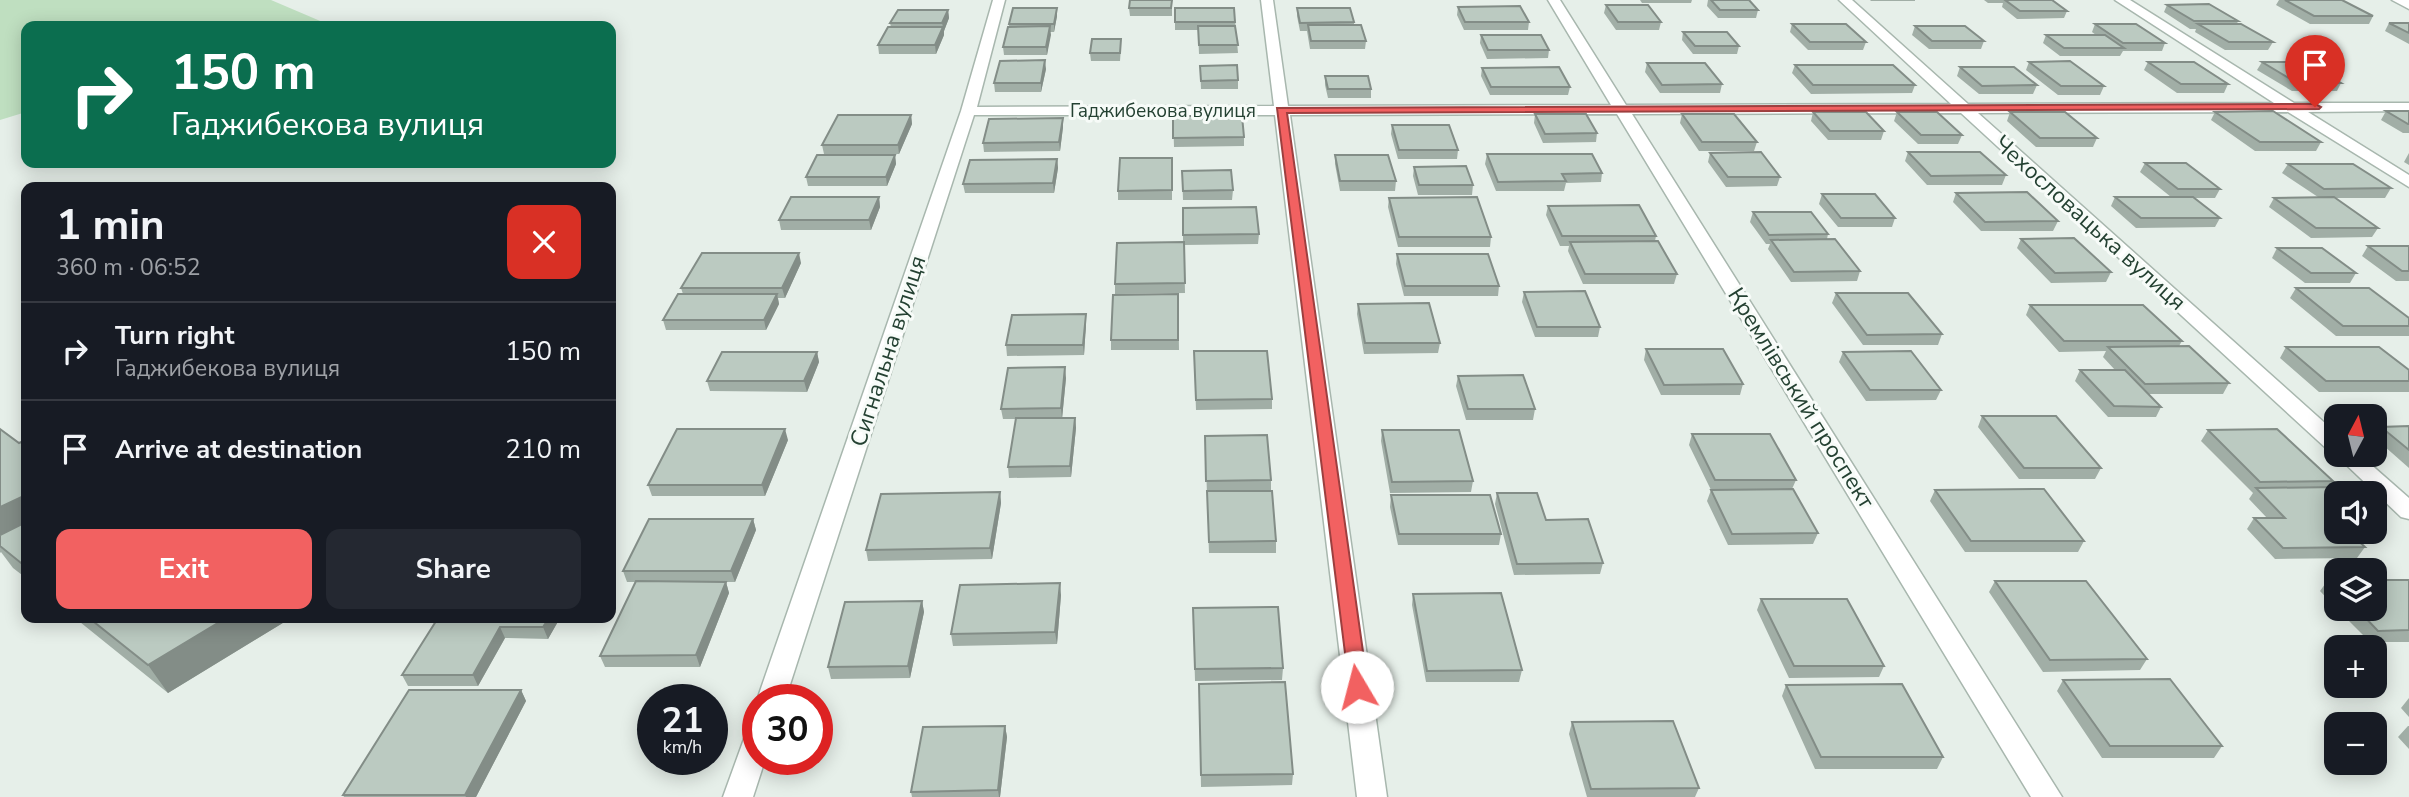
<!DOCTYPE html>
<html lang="en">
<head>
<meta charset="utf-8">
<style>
	body { margin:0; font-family:"Nunito Sans",sans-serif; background:#242831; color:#f1f3f6; height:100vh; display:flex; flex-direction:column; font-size:26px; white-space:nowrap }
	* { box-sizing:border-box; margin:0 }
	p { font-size:23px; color:#9ea1a6 }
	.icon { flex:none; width:38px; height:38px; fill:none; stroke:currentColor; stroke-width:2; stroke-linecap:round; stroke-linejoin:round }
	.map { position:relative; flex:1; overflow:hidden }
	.sheet { position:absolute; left:21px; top:182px; width:595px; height:441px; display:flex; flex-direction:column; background:#171b24; border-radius:14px; box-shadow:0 4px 18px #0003 }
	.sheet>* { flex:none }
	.banner { position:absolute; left:21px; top:21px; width:595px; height:147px; border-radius:14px; box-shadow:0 4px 18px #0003; background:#0b6e4f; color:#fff; overflow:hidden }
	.needle { width:46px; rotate:7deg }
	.buttons { position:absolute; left:2324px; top:404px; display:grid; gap:14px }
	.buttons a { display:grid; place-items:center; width:63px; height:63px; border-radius:14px; background:#171b24; box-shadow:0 4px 18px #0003; font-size:35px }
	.speed { position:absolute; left:637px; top:684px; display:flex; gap:14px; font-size:35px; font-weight:700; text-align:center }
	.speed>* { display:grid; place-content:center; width:91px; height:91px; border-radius:50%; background:#171b24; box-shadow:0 4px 18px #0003; line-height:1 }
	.speed small { font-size:18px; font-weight:400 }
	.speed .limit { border:10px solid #d22; background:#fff; color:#111 }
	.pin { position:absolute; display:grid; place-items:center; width:60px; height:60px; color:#fff; margin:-72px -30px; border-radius:50% 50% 50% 0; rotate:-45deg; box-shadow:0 0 7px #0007 }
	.pin .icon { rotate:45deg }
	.me { position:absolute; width:77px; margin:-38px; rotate:352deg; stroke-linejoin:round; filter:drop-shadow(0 0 5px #0008) }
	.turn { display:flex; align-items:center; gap:24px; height:147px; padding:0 35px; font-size:32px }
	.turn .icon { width:91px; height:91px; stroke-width:2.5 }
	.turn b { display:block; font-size:49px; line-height:60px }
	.round { display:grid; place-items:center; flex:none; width:74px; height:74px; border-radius:14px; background:#242831 }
	.summary { display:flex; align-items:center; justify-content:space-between; height:119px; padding:0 35px }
	h1 { font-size:42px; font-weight:700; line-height:52px }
	.cta { display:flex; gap:14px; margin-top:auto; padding:14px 35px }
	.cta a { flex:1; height:80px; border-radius:14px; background:#f26161; color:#fff; font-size:28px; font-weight:700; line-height:80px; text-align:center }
	.cta a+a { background:#242831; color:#f1f3f6 }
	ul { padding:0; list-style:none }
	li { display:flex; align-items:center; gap:21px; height:98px; padding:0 35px; border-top:2px solid #363941 }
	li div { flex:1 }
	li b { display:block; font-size:26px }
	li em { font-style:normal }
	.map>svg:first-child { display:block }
	.green { fill:#bfdfc0 }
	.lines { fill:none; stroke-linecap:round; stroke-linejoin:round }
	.street-casing { stroke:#a8b7ae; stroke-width:3 }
	.street { fill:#fff; fill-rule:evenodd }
	.wall { fill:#a1aea6 }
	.shaded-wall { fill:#838d87 }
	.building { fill:#bbcac1; stroke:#838d87; stroke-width:2 }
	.route { fill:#f26161; stroke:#9d3f3f; stroke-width:2 }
	.labels { text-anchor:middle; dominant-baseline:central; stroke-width:6; stroke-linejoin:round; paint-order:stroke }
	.far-street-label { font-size:19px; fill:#244132; stroke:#f7fbf8 }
	.street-label { font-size:23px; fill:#244132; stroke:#f7fbf8 }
</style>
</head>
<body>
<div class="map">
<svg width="2409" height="797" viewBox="0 0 2409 797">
	<rect width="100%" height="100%" fill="#e6efe9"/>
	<path class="green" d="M0 0H271L325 23 313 26H26V112L0 120Z"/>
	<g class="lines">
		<defs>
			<path id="street" d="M993 0H1005L977 107 1274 106 1261 0H1273L1288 106 1611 105 1548 0H1560L1626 105 1951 104 1839 0H1852L1968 104 2274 103 2115 0H2130L2294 103H2409V111L2308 112 2409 175V187L2288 112 1978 113 2336 433V452L2328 450 1961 113 1632 114 2062 797H2031L1617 114 1290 115 1387 797H1357L1275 115H974L785 700H757L961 111Z
				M2392 0H2409V9Z
				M2336 455H2360L2409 498V519L2401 517Z
				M758 728V760H765L753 797H723L744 739 748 731Z"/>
		</defs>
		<use href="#street" class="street-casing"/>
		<use href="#street" class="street"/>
	</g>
	<path class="wall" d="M1172 0V16H1130L1129 8Z
		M1640 0H1692L1691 3H1642Z
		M1708 0H1749L1758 10 1756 18H1718L1707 6Z
		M1870 0H1915V1H1871Z
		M1984 0H2052L2067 11 2064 18 2017 19 2002 7 2003 3H1988Z
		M2279 0H2342L2373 16 2369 24H2310L2276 5Z
		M1606 5 1661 22 1659 30H1616L1604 13Z
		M2167 5 2238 21 2237 24 2273 42 2268 50H2225L2195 32 2196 29H2190L2164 12Z
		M1458 7 1529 22 1528 30H1464L1457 15Z
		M1057 8V16L1054 32H1050L1047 55H1004L1003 47 1009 27V24Z
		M1175 8H1234L1238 53 1199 54 1198 30H1175Z
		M1297 8 1354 22V25L1366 41 1365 49H1310L1307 31H1300L1297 16Z
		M948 10 949 18 944 31V35L936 54H879L878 45 891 27 890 23Z
		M2389 23H2409V44L2385 31Z
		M1792 24 1866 42 1863 50H1808L1790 32Z
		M2095 24 2165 43 2162 51H2123L2120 56H2060L2043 43 2046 35H2096L2092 32Z
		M1915 26 1984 41 1981 49H1929L1912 35Z
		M1683 32 1739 46 1737 54H1693L1682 40Z
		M1481 35 1549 50 1548 58 1487 59 1480 43Z
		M1121 47 1120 61H1091L1090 53Z
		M2029 62 2104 86 2100 95H2058L2026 70Z
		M2148 62 2228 84 2224 93H2177L2144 70Z
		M2262 62 2341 83 2337 91H2292L2257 70Z
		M1647 63 1722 84 1720 93H1660L1645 72Z
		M1795 65 1915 85 1912 93 1811 94 1792 73Z
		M1200 66 1238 80V89H1201Z
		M1960 67 2037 85 2033 94H1979L1957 76Z
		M1482 68 1570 87 1568 95H1490L1481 76Z
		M1046 69 1041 92H995L994 83Z
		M1325 76 1371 89V98H1328L1325 85Z
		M2386 111H2409V133H2403L2381 120Z
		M1813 112 1884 131 1881 140H1828L1811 121Z
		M1897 112 1962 135 1958 144H1918L1894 121Z
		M2010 112 2097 138 2093 147H2036L2007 121Z
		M2215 112 2321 142 2316 151H2255L2211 120Z
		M1535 114 1597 133 1596 142 1543 143 1534 123Z
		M1682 114 1757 142 1754 151H1699L1680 123Z
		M911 115 912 124 899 154H824L822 145Z
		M1173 116 1244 137V146L1174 147Z
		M1063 118V127L1060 151 984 152 983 143Z
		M1392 125 1458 150 1457 159H1398L1391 134Z
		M1908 152 2006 175 2002 185H1927L1905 161Z
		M1710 153 1780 177 1777 186 1726 187 1708 162Z
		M2409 153V165L2404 162Z
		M1487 154 1602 173 1601 182 1566 183 1564 191H1496L1485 164Z
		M895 155 896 164 887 186H808L806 177Z
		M1335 155 1396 181 1395 191H1340L1335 164Z
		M1172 158V200H1118V191Z
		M1057 159 1058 168 1054 193H965L963 184Z
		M2145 163 2220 189 2215 198H2195L2220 218 2215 227 2136 228 2111 206 2115 197H2171L2140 172Z
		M2288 164 2391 188 2385 198H2335L2378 228 2372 237 2311 238 2269 207 2274 198 2318 197 2282 173Z
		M1414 167 1473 185 1472 195H1418L1413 176Z
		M1182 171 1233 190 1232 200H1183Z
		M1956 193 2058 221 2053 231H1981L1953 202Z
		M1822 194 1895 218 1892 227H1838L1819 204Z
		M879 197 880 207 871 230H781L779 220Z
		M1389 198 1491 237 1490 247H1398L1388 207Z
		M1548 206 1656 236 1655 241 1677 274 1674 284H1583L1568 251 1569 246H1560L1546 215Z
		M1183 208 1259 234 1258 244 1184 245 1185 293 1115 294V284L1183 242Z
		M1753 212 1828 234 1827 239 1860 271 1857 281 1791 282 1768 249 1770 244H1766L1750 222Z
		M2021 239 2111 272 2106 282 2051 283 2017 248Z
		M2368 246H2409V281H2396L2362 256Z
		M2277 248 2356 273 2350 283H2305L2272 258Z
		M1397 254 1499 286 1498 296H1404L1396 264Z
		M801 263 785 298H778L779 304 766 330H666L663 320 683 294 681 288Z
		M2296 288 2409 318V336H2336L2290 298Z
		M1524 292 1600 327 1598 337H1535L1522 302Z
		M1836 293 1942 334 1938 345H1863L1832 303Z
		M1178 294 1179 350H1111V340Z
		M1358 304 1440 343 1438 353 1364 354 1357 314Z
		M2030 305 2182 341 2179 346 2229 383 2223 394H2149L2161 407 2156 417H2108L2075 381 2080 370H2115L2103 357 2106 351 2059 352 2026 315Z
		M1086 314V324L1084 355 1007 356 1006 345Z
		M2286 347 2409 370V392H2319L2280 358Z
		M1646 349 1743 384 1740 395H1661L1644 360Z
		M1194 351 1272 399V409L1196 410Z
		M817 352 819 362 807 392 710 391 707 381Z
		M1843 352 1941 390 1936 400 1866 401 1839 362Z
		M1458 376 1535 409 1533 420H1466L1456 386Z
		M1066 378 1062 418H1075L1076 428 1071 477 1009 478 1008 467 1016 419H1003L1001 409Z
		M1982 416 2101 468 2095 479H2019L1978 427Z
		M2409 426V468L2375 438V436L2381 427Z
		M0 429 19 443 26 440V578L13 568 1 552 0 553Z
		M1382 430 1473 481 1471 492 1390 493 1381 441Z
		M2208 430 2333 481 2329 488 2336 532H2375V522L2382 529 2374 540H2357L2365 547 2357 558 2275 559 2247 529 2254 518H2267L2249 499 2253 493 2201 441Z
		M1692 434 1796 480 1792 489 1818 533 1813 544 1728 545 1707 501 1711 490 1689 445Z
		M1205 436 1271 480V491L1276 541V553H1209Z
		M788 440 765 496H652L648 485Z
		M1935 490 2084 541 2078 552H1965L1930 501Z
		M1000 492 1001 503 992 559 868 561 866 550Z
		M1497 493 1603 563 1600 574 1514 575 1495 504Z
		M1391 495 1501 534 1499 545H1398L1390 507Z
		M753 519 756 530 735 582H726L729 593 700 667H605L600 656 636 582H627L623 571Z
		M2328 580H2336V608L2320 591Z
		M2409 580V642H2370L2337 609H2375Z
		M1995 581 2147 659 2140 670 2043 672 1989 592Z
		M1413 594 1522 670 1519 682H1426L1412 605Z
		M1061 595 1057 644 953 646 951 634Z
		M1761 599 1884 666 1879 677 1789 678 1757 610Z
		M922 601 924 612 910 678 831 679 828 667Z
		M1193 608 1283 668 1282 680 1195 681Z
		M75 618H291L168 693Z
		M438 618H560L548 639 505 638 478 686H408L402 675Z
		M2063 680 2222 746 2214 758H2102L2057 691Z
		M1199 684 1293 774 1292 785 1201 787Z
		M1786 685 1943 757 1937 769H1815L1782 696Z
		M521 690 526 701 476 797H344L343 795Z
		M2409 698V717L2401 708Z
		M1572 722 1699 788 1695 797H1587L1569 734Z
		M1005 726 1007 737 1000 797H912L911 792Z
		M2408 726H2409V749L2398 737Z"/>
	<path class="shaded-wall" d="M1057 8V16L1054 32V24Z
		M948 10 949 18 944 31V35L936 54 935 45 943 27 942 23Z
		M1050 26 1051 35 1047 55 1046 47Z
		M1045 60 1046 69 1041 92V83Z
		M911 115 912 124 899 154 898 145Z
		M1063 118V127L1060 151 1059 142Z
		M895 155 896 164 887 186 886 177Z
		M1057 159 1058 168 1054 193 1053 183Z
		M879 197 880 207 871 230 869 220Z
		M799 253 801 263 785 298 782 288Z
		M777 294 779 304 766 330 764 320Z
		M1086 314V324L1084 355 1083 345Z
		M817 352 819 362 807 392 804 381Z
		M1065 367 1066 378 1062 419 1061 408Z
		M1075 418 1076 428 1071 477 1070 466Z
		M785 429 788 440 765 496 762 485Z
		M1000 492 1001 503 992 559 990 548Z
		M26 495V540L0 546V507Z
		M753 519 756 530 735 582 731 571Z
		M726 582 729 593 700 667 696 655Z
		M1060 583 1061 595 1057 644 1055 632Z
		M922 601 924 612 910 678 908 666Z
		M226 618H291L168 693 148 665Z
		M549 618H560L548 639 543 627Z
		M500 627 505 638 478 686 473 675Z
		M521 690 526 701 476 797H466L465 795Z
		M1005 726 1007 737 1000 797H999L998 790Z"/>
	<path class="building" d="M1130 0H1172L1171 8H1129Z
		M1711 0H1749L1758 10H1720Z
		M2005 0H2052L2067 11H2020Z
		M2285 0H2342L2373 16H2314Z
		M2209 4 2238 21H2194L2167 5Z
		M1606 5H1648L1661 22H1618Z
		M1520 6 1529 22H1465L1458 7Z
		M1013 8H1057L1054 24H1009Z
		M1175 8H1234L1235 22H1175Z
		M1297 8H1350L1354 22 1300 23Z
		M898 10H948L942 23H890Z
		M2389 23H2409V33Z
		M1792 24H1846L1866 42H1810Z
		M2095 24H2136L2165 43H2123Z
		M2198 24H2241L2273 42H2229Z
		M1308 25H1361L1366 41H1311Z
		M1050 26 1046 47H1003L1008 27Z
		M1198 26H1235L1238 45H1199Z
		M1915 26H1965L1984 41H1932Z
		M888 27H943L935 45H878Z
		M1683 32H1727L1739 46H1695Z
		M1481 35H1541L1549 50H1488Z
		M2046 35H2105L2124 48H2064Z
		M1092 39H1121L1120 53H1090Z
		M1045 60 1041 83H994L1000 61Z
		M2070 61 2104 86H2061L2029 62Z
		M2148 62H2194L2228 84H2181Z
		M2262 62H2305L2341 83H2297Z
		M1647 63H1705L1722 84 1662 85Z
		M1237 65 1238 80 1201 81 1200 66Z
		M1795 65H1893L1915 85H1813Z
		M1559 67 1570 87H1491L1482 68Z
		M1960 67H2014L2037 85 1982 86Z
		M1325 76H1368L1371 89H1328Z
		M2273 111 2321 142H2260L2215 112Z
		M2386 111H2409V124H2408Z
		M1813 112H1866L1884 131H1830Z
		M1897 112H1937L1962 135H1921Z
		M2010 112H2065L2097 138H2040Z
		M1535 114H1586L1597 133 1545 134Z
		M1682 114H1734L1757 142H1702Z
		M838 115H911L898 145H822Z
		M1173 116H1242L1244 137 1173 138Z
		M1063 118 1059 142 983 143 989 119Z
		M1392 125H1449L1458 150H1399Z
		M1761 152 1780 177H1728L1710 153Z
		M1908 152H1980L2006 175 1931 176Z
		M1487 154H1592L1602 173 1562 174 1566 181 1498 182Z
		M817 155H895L886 177H806Z
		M1335 155H1388L1396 181H1340Z
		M1120 158H1172V190L1118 191Z
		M1057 159 1053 183 963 184 970 160Z
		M2145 163H2186L2220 189H2178Z
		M2288 164H2353L2391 188 2324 189Z
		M1466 166 1473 185H1419L1414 167Z
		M1231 170 1233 190 1183 191 1182 171Z
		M2027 192 2058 221 1985 222 1956 193Z
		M1822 194H1875L1895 218H1841Z
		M791 197H879L869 220H779Z
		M1477 197 1491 237H1399L1389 198Z
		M2115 197H2193L2220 218H2141Z
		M2334 197 2378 228H2316L2274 198Z
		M1639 205 1656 236H1562L1548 206Z
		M1256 207 1259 234 1183 235V208Z
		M1753 212H1811L1828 234 1769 235Z
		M2074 238 2111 272 2055 273 2021 239Z
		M1835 239 1860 271 1794 272 1771 240Z
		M1658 241 1677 274H1585L1570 242Z
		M1184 242 1185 283 1115 284 1117 243Z
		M2368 246H2409V271H2402Z
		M2277 248H2322L2356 273H2311Z
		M702 253H799L782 288H681Z
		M1397 254H1488L1499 286H1405Z
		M2296 288H2369L2409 318V326H2343Z
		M1585 291 1600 327H1537L1524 292Z
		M1836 293H1908L1942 334 1867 335Z
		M678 294H777L764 320H663Z
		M1178 294V340H1111L1113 295Z
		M1429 303 1440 343H1365L1358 304Z
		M2030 305H2143L2182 341H2064Z
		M1086 314 1083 345H1006L1012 315Z
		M2189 346 2229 383 2145 384 2108 347Z
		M2286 347H2379L2409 370V381H2326Z
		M1646 349H1723L1743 384 1664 385Z
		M1194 351H1267L1272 399 1196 400Z
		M1911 351 1941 390H1870L1843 352Z
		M722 352H817L804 381H707Z
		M1065 367 1061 408 1001 409 1008 368Z
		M2080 370H2125L2161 407 2114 406Z
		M1523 375 1535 409H1468L1458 376Z
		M1982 416H2056L2101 468H2024Z
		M1016 418H1075L1070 466 1008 467Z
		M2409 426V450L2381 427Z
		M0 429 19 443 26 440V495L0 507Z
		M677 429H785L762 485H648Z
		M2277 429 2333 481 2260 482 2208 430Z
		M1382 430H1459L1473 481 1392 482Z
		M1692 434H1770L1796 480H1715Z
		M1267 435 1271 480 1206 481 1205 436Z
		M2338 487 2344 494H2336V532H2349L2365 547 2283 548 2254 518H2285L2256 488Z
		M1793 489 1818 533 1732 534 1711 490Z
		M2044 489 2084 541H1971L1935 490Z
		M1207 491H1272L1276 541 1209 542Z
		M1000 492 990 548 866 550 881 494Z
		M1497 493H1537L1546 520 1588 519 1603 563 1517 564Z
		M1391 495H1490L1501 534H1399Z
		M649 519H753L731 571H623Z
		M26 522V567L0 546V535Z
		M2375 522 2382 529H2375Z
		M2328 580H2336V588Z
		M2375 580H2409V630L2378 631 2357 609H2375Z
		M636 581 726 582 696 655 600 656Z
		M1995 581H2086L2147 659 2050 660Z
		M1060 583 1055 632 951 634 960 585Z
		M1501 593 1522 670 1427 671 1413 594Z
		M1761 599H1847L1884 666H1794Z
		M922 601 908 666 828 667 845 602Z
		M1278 607 1283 668 1195 669 1193 608Z
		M89 618H226L148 665Z
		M438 618H549L543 627H500L473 675H402Z
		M2170 679 2222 746H2110L2063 680Z
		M1285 682 1293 774 1201 775 1199 684Z
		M1902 684 1943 757H1821L1786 685Z
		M409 690H521L465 795H343Z
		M1673 721 1699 788 1591 789 1572 722Z
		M1005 726 998 790 911 792 923 727Z"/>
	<path class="route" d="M2315 104 2321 107 2319 109 1287 113 1368 687 1365 693H1350L1277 108Z"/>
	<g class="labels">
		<g class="far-street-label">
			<text x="1163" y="111">Гаджибекова вулиця</text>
		</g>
		<g class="street-label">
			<text transform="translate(2090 223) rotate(42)">Чехословацька вулиця</text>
			<text transform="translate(888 351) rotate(-72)">Сигнальна вулиця</text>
			<text transform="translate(1801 398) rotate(58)">Кремлівський проспект</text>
		</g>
	</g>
</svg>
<div class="buttons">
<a><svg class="needle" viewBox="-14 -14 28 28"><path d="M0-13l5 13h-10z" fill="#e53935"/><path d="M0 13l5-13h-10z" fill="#9ea1a6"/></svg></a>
<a><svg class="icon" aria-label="sound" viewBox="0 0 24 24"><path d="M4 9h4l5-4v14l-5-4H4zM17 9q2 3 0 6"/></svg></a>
<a><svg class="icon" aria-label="layers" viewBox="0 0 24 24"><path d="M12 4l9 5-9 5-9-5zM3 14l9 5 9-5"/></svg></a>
<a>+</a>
<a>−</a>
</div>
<div class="speed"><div>21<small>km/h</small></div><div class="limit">30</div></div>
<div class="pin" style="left:2315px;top:107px;background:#d93025"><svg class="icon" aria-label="arrive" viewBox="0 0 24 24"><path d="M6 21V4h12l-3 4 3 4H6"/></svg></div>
<svg class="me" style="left:1357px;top:687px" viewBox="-20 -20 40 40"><circle r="19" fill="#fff"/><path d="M0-13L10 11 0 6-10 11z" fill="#f26161"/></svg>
<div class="banner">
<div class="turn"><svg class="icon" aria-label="right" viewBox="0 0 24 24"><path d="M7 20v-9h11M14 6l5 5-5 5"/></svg><div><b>150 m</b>Гаджибекова вулиця</div></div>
</div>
<section class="sheet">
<div class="summary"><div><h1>1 min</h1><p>360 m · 06:52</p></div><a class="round" style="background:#d93025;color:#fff"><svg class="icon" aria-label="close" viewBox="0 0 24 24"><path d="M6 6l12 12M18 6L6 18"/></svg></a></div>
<ul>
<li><svg class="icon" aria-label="right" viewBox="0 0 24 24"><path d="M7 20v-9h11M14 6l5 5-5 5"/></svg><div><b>Turn right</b><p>Гаджибекова вулиця</p></div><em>150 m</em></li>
<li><svg class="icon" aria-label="arrive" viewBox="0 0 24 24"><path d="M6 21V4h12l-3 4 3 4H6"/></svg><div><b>Arrive at destination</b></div><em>210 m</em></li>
</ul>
<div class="cta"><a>Exit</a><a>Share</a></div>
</section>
</div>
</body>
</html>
